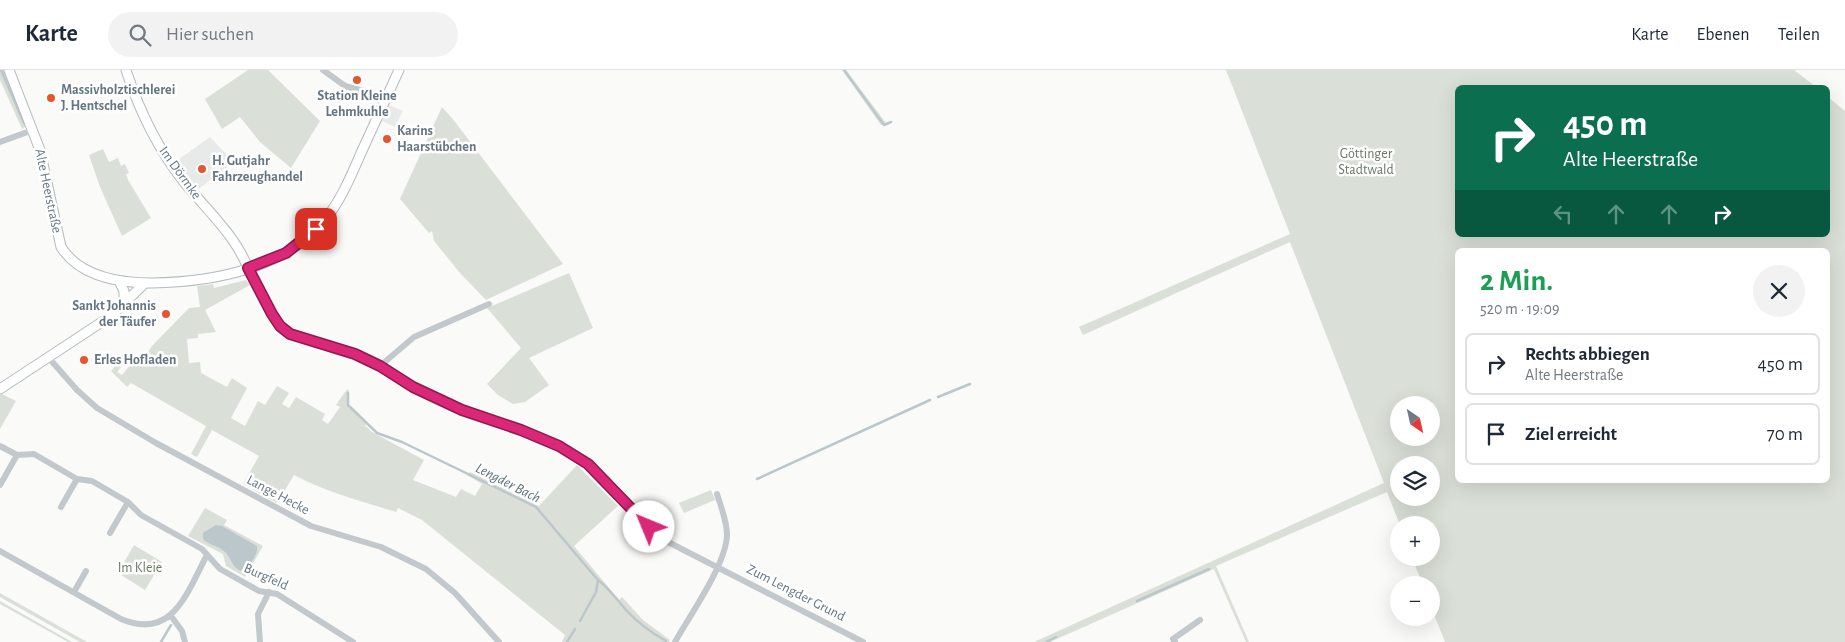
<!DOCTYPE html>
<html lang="de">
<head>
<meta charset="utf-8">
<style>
	body { margin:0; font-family:"Alegreya Sans",sans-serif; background:#f2f2f3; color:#1f2937; height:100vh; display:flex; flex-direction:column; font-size:19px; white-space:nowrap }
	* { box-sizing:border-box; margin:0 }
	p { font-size:16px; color:#747a83 }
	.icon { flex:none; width:28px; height:28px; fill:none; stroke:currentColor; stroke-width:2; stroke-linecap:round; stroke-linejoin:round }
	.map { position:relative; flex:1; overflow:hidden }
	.panel { position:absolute; left:1455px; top:178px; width:375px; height:235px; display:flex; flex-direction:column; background:#fff; border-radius:8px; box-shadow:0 5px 20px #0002 }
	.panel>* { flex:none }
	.banner { position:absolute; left:1455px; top:15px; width:375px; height:152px; border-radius:8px; box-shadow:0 5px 20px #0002; background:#0b6e4f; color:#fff; overflow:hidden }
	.needle { width:32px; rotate:146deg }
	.fabs { position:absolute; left:1390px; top:326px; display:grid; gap:10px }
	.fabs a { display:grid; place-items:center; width:50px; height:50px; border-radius:50%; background:#fff; box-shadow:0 5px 20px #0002; font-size:25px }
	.pin { position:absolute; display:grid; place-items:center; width:42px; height:42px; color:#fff; margin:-21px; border-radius:10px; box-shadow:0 2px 8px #0006 }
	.me { position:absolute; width:55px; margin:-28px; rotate:315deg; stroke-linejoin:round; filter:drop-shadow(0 0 4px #0008) }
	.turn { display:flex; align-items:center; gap:18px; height:105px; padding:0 25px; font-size:22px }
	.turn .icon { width:65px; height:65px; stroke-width:2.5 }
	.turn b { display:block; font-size:35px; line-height:42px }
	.lanes { display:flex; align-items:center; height:48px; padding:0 25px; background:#0003; justify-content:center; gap:25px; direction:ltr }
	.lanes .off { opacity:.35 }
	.round { display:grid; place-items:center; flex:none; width:52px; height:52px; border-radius:26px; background:#f2f2f3 }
	.head { display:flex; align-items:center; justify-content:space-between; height:85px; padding:0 25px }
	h1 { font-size:30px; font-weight:600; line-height:38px; color:#1e9e55 }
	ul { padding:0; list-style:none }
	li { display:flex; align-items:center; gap:15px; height:62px; margin:0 10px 8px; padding:0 15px; border:2px solid #e0e1e3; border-radius:8px }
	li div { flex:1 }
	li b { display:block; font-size:19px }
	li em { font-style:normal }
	header { display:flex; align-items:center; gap:30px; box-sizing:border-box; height:70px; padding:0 25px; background:#fff; border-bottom:1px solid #e0e1e3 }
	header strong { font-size:24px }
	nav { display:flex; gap:28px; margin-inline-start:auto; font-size:18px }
	.search { width:350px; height:45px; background:#f2f2f3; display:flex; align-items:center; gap:12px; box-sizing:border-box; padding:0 18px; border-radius:28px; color:#747a83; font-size:19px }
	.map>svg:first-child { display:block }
	.built { fill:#e8e9e9 }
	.green { fill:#dadfd7; fill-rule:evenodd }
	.water { fill:#bbc7cb }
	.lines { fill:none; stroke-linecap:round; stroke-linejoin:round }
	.stream { stroke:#bbc7cb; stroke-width:2.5 }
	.secondary-casing { stroke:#b3babf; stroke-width:11 }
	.street { stroke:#c3c8cc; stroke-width:6 }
	.secondary { stroke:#fff; stroke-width:9 }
	.route-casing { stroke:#8e194d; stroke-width:12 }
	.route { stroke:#db2777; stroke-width:9 }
	.poi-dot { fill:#e4572e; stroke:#fff; stroke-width:2 }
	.labels { text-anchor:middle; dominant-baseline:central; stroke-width:5; stroke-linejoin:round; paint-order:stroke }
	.poi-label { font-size:14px; font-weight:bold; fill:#657683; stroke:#fff; text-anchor:start }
	.park-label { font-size:14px; fill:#687a64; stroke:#fff }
	.street-label { font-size:14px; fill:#657683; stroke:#fff }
	.water-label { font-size:15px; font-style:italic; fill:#60757c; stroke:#fff }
</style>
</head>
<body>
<header>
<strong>Karte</strong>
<div class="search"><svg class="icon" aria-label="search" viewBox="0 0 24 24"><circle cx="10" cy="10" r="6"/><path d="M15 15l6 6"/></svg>Hier suchen</div>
<nav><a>Karte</a><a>Ebenen</a><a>Teilen</a></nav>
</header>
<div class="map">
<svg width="1845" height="572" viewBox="0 0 1845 572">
	<rect width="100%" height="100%" fill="#fafaf8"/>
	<path class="built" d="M389 35 403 41 395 57 382 51Z
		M210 67 234 92 197 120 175 92Z"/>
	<path class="green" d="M0 0H5L26 56 22 59 0 10Z
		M248 0H268L320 51 291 98 260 72 240 47 222 59 205 29Z
		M842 0H846L886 53 881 55Z
		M1226 0H1794L1816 17 1458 18V165H1828V27L1845 41V572H1445L1431 537V515H1423L1412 488H1431V455H1400L1387 422 1216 496 1249 572H1246L1214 499 1050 572H1034L1384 413 1290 172 1083 265 1079 257 1290 164ZM1458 180H1828V410H1458ZM1399 335H1431V368H1399ZM1399 395H1431V428H1399Z
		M442 37 452 48 563 194 486 230 460 203 434 171 432 161 429 163 400 129Z
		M103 79 109 92 118 88 121 96 125 94 129 103 126 104 128 110 151 148 122 166 100 117 89 85Z
		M569 203 593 258 529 288 549 315 525 332 513 334 498 325 487 314 521 278 487 238Z
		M246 210 250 215 205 240 216 262 198 264V268L187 269 189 293 200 292 201 303 227 317 232 308 247 318 231 348 245 356 258 331 265 335 277 316 289 323 282 334 289 338 296 327 325 344 322 350 328 354 340 337 336 335 347 319 349 321V337L367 353 365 355 372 362 424 390 413 410 456 427 461 419 475 426 482 414 467 405 470 402 539 436 577 395 618 436 574 476 619 530 622 527 643 550 670 570 669 572H562L565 565 422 450 398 438 396 442C361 431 326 422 294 405L277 433 243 414 259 386 212 360 197 387 191 384 206 356 131 313 127 317 111 301 117 295 121 297 117 302 122 305 132 293 141 292 152 276 189 238 200 237 197 216 213 214 214 218Z
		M2 324 16 331 0 359V325Z
		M711 420 715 430 684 443 679 433Z
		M205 438 227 450 224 455 263 476 245 507 226 496 223 484 188 466Z
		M134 475 162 492 145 520 118 503Z
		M0 523 87 572H80L0 527Z
		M0 531 72 572H68L0 534Z"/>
	<path class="water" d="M216 455 222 456 257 476C258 486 250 496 241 501 231 496 232 489 225 482 219 476 209 475 203 469V463Z"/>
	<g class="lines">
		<path class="stream" d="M1 0 24 53
			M844 0 884 55 891 52
			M348 323V335L377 363 402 372 536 437 597 509C609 518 617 530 627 541 638 553 652 563 666 571
			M938 327 970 314
			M757 409 930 330
			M1137 531 1209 499
			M580 551 596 522 598 510
			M161 572 171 555
			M567 572 575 559
			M1046 572 1056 567"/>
		<defs>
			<path id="secondary" d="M9 0 40 80 61 177C80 207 118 213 152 213 212 212 285 199 325 150 341 130 351 106 361 83 374 55 386 28 399 0
				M126 0C139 40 158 79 184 112 206 139 235 165 248 198
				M119 211 124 221V235
				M0 319 111 246 145 213"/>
		</defs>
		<use href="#secondary" class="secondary-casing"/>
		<path class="street" d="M323 0 345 16 386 27
			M0 72 33 60
			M248 198 272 244 284 260 306 270 355 283 446 333 521 360 576 385 605 410 649 457 668 472 863 572
			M48 287 77 320 97 338 156 373 311 456 381 477 426 499 455 523 499 572
			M380 296 414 267 489 234
			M0 376 17 385 34 384 77 409 92 411 128 432 141 445 202 479 220 499 259 521 277 524 353 572
			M0 415 17 385
			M61 437 77 409
			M110 463 128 432
			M0 481 121 549C173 571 187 522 207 485
			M74 522 86 501
			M171 546 182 561 185 572
			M260 572 258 544 269 522
			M675 572C690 545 726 495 727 465 727 451 721 437 717 424
			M1175 572 1173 569 1200 550"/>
		<use href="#secondary" class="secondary"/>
	</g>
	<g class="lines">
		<defs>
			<path id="route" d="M316 159 286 183 248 198 272 244 280 256 290 264 355 284 380 296 413 317 462 340 521 360 559 376 588 394 649 457"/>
		</defs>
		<use href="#route" class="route-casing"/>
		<use href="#route" class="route"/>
	</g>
	<g class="poi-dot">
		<circle cx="357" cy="10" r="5"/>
		<circle cx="51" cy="28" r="5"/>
		<circle cx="387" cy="69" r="5"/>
		<circle cx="202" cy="99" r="5"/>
		<circle cx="166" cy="244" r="5"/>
		<circle cx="84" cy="290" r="5"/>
	</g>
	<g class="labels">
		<g class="poi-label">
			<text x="61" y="20">Massivholztischlerei<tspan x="61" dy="16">J. Hentschel</tspan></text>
			<text x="357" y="26" text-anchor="middle">Station Kleine<tspan x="357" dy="16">Lehmkuhle</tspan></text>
			<text x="397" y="61">Karins<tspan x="397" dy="16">Haarstübchen</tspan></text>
			<text x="212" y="91">H. Gutjahr<tspan x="212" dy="16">Fahrzeughandel</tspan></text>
			<text x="156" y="236" text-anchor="end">Sankt Johannis<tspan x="156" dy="16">der Täufer</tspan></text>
			<text x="94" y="290">Erles Hofladen</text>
		</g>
		<g class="park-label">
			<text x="1366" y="84">Göttinger<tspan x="1366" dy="16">Stadtwald</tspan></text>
			<text x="140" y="498">Im Kleie</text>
		</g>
		<g class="street-label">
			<text transform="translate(180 103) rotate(54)">Im Dörmke</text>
			<text transform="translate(48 121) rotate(78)">Alte Heerstraße</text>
			<text transform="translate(278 425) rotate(28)">Lange Hecke</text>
			<text transform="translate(266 507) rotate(24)">Burgfeld</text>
			<text transform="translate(796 523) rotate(27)">Zum Lengder Grund</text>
		</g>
		<g class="water-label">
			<text transform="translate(508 413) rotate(27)">Lengder Bach</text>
		</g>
	</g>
</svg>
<div class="fabs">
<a><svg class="needle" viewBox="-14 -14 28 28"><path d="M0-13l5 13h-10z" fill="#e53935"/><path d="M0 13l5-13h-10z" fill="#747a83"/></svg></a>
<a><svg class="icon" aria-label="layers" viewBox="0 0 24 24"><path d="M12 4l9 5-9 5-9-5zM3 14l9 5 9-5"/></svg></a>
<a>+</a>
<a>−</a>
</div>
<div class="pin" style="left:316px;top:159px;background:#d93025"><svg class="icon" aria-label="arrive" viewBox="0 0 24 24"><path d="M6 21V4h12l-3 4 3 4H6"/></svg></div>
<svg class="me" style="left:649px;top:457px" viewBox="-20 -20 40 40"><circle r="19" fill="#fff"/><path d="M0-13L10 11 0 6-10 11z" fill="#db2777"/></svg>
<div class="banner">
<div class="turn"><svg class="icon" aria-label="right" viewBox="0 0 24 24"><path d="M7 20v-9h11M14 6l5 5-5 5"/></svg><div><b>450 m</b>Alte Heerstraße</div></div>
<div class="lanes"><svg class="icon off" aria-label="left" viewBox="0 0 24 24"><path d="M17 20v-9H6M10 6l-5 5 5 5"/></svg><svg class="icon off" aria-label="ahead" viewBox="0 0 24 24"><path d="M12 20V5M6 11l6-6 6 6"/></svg><svg class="icon off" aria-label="ahead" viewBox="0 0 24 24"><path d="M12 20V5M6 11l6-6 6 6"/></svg><svg class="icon" aria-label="right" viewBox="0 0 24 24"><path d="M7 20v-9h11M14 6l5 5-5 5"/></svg></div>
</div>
<section class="panel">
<div class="head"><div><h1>2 Min.</h1><p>520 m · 19:09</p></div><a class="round"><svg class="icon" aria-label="close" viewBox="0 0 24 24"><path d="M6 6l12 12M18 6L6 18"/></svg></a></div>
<ul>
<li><svg class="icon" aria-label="right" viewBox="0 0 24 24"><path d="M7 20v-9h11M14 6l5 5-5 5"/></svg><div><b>Rechts abbiegen</b><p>Alte Heerstraße</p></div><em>450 m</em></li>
<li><svg class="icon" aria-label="arrive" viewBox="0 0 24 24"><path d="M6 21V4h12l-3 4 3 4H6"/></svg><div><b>Ziel erreicht</b></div><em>70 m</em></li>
</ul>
</section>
</div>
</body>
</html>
